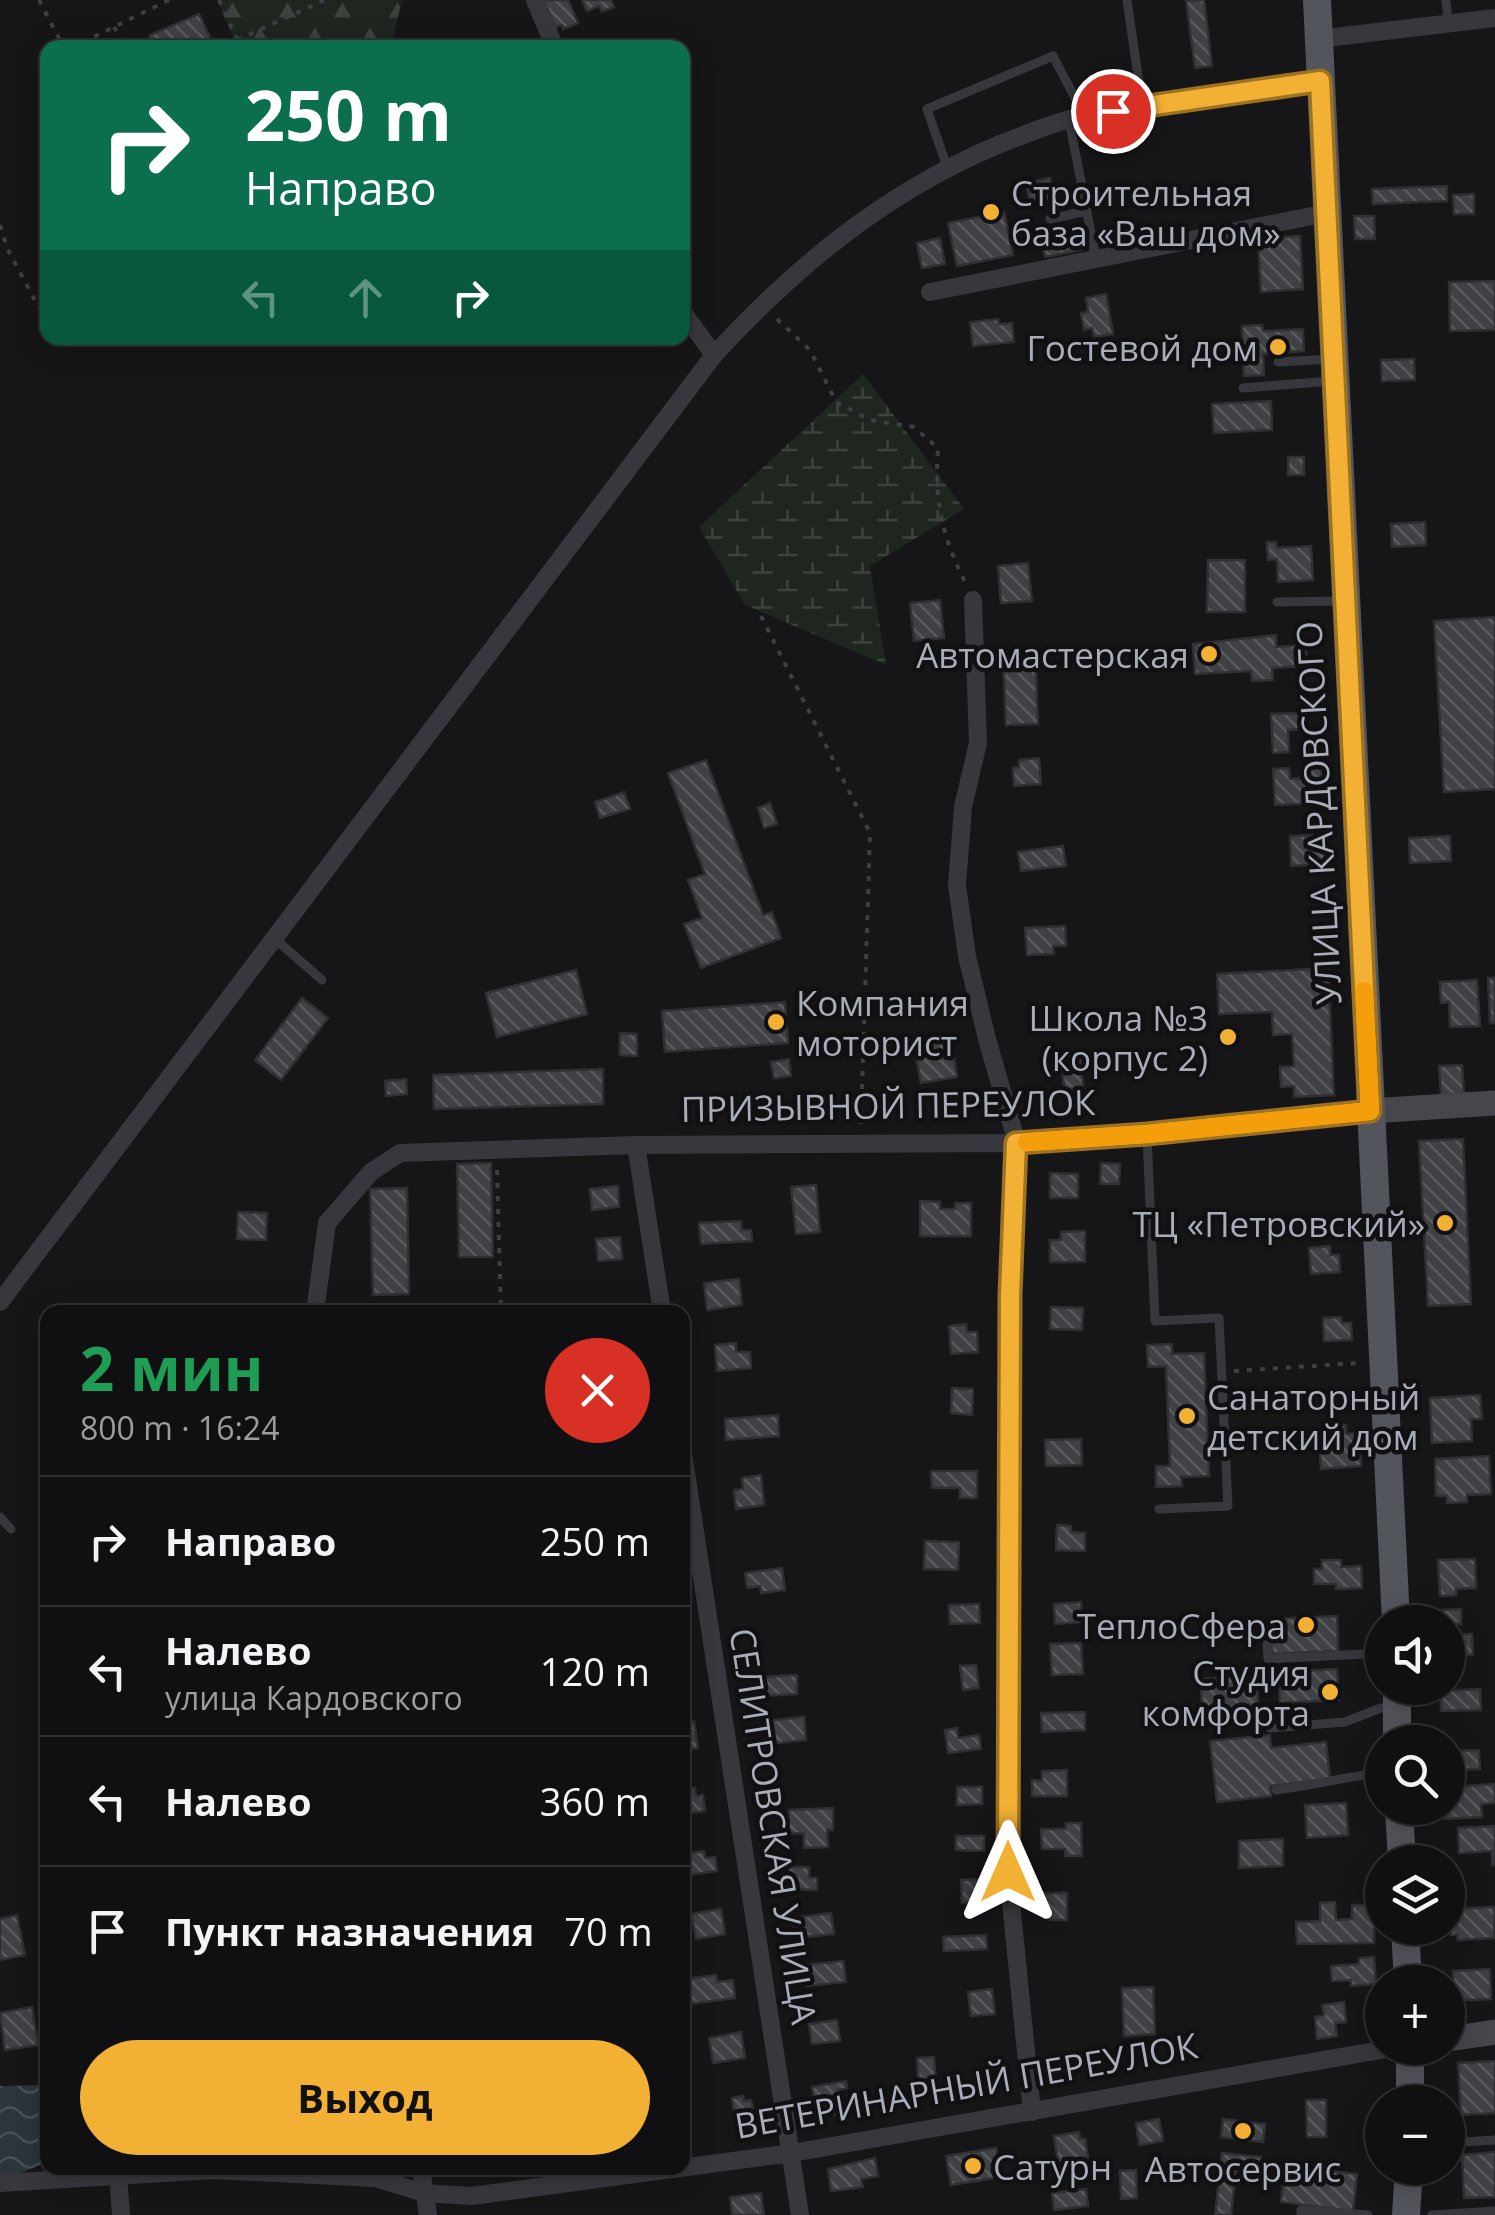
<!DOCTYPE html>
<html lang="ru">
<head>
<meta charset="utf-8">
<style>
	body { margin:0; font-family:"Open Sans",sans-serif; background:#19191b; color:#f1f3f6; height:100vh; display:flex; flex-direction:column; font-size:38px; white-space:nowrap }
	* { box-sizing:border-box; margin:0 }
	p { font-size:32px; color:#9c9d9f }
	.icon { flex:none; width:55px; height:55px; fill:none; stroke:currentColor; stroke-width:2; stroke-linecap:round; stroke-linejoin:round }
	.map { position:relative; flex:1; overflow:hidden }
	.sheet { position:absolute; left:40px; top:1305px; width:650px; height:870px; display:flex; flex-direction:column; background:#101012; border-radius:20px; box-shadow:0 5px 25px #0003,0 0 0 2px #303032 }
	.sheet>* { flex:none }
	.banner { position:absolute; left:40px; top:40px; width:650px; height:305px; border-radius:20px; box-shadow:0 5px 25px #0003,0 0 0 2px #303032; background:#0b6e4f; color:#fff; overflow:hidden }
	.controls { position:absolute; left:1365px; top:1605px; display:grid; gap:20px }
	.controls a { display:grid; place-items:center; width:100px; height:100px; border-radius:50%; background:#101012; box-shadow:0 5px 25px #0003,0 0 0 2px #303032; font-size:50px }
	.pin { position:absolute; display:grid; place-items:center; width:85px; height:85px; color:#fff; margin:-42px; border:5px solid #fff; border-radius:50%; box-shadow:0 2px 10px #0007 }
	.me { position:absolute; width:110px; margin:-55px; rotate:0deg; stroke-linejoin:round; filter:drop-shadow(0 0 8px #0008) }
	.turn { display:flex; align-items:center; gap:35px; height:210px; padding:0 40px; font-size:45px }
	.turn .icon { width:130px; height:130px; stroke-width:2.5 }
	.turn b { display:block; font-size:70px; line-height:85px }
	.lanes { display:flex; align-items:center; height:95px; padding:0 40px; background:#0003; justify-content:center; gap:50px; direction:ltr }
	.lanes .off { opacity:.35 }
	.round { display:grid; place-items:center; flex:none; width:105px; height:105px; border-radius:52px; background:#19191b }
	.headline { display:flex; align-items:center; justify-content:space-between; height:170px; padding:0 40px }
	h1 { font-size:60px; font-weight:700; line-height:75px; color:#1e9e55 }
	.button { display:flex; gap:20px; margin-top:auto; padding:20px 40px }
	.button a { flex:1; height:115px; border-radius:60px; background:#f2b134; color:#111; font-size:40px; font-weight:700; line-height:115px; text-align:center }
	ul { padding:0; list-style:none }
	li { display:flex; align-items:center; gap:30px; height:130px; padding:0 40px; border-top:2px solid #303032 }
	li div { flex:1 }
	li b { display:block; font-size:38px }
	li em { font-style:normal }
	.map>svg:first-child { display:block }
	.forest { fill:url(#forest-firs) }
	.wetland { fill:url(#wetland-marsh) }
	.water { fill:url(#water-waves) }
	.building { fill:url(#building-back-hatch); stroke:#303034; stroke-width:2.5 }
	.lines { fill:none; stroke-linecap:round; stroke-linejoin:round }
	.path { stroke:#3d3f44; stroke-width:4; stroke-dasharray:5 8; stroke-linecap:butt }
	.lane { stroke:#37383d; stroke-width:9 }
	.street { stroke:#37383d; stroke-width:18 }
	.secondary { stroke:#45474d; stroke-width:25 }
	.primary { stroke:#53555c; stroke-width:28 }
	.route-casing { stroke:#9d7322; stroke-width:25 }
	.route { stroke:#f2b134; stroke-width:18 }
	.slow { stroke:#f59e0b; stroke-width:18 }
	.poi-dot { fill:#f2b134; stroke:#111113; stroke-width:4 }
	.labels { text-anchor:middle; dominant-baseline:central; stroke-width:9; stroke-linejoin:round; paint-order:stroke }
	.poi-label { font-size:35px; fill:#a8adb8; stroke:#111113; text-anchor:end }
	.street-label { font-size:35px; fill:#a8adb8; stroke:#111113 }
</style>
</head>
<body>
<div class="map">
<svg width="1495" height="2215" viewBox="0 0 1495 2215">
	<defs>
		<pattern id="forest-firs" width="22" height="20" patternUnits="userSpaceOnUse" patternTransform="scale(2.5)"><rect width="22" height="20" fill="#1e261f"/><path d="M5 1l3.5 6h-7zM16 11l3.5 6h-7z" fill="#3c433d"/></pattern>
		<pattern id="wetland-marsh" width="20" height="14" patternUnits="userSpaceOnUse" patternTransform="scale(2.5)"><rect width="20" height="14" fill="#1e261f"/><path d="M1 5h8M5 5V1M11 12h8M15 12V8" fill="none" stroke="#3c433d"/></pattern>
		<pattern id="water-waves" width="16" height="10" patternUnits="userSpaceOnUse" patternTransform="scale(2.5)"><rect width="16" height="10" fill="#2c353c"/><path d="M0 5q4-4 8 0t8 0" fill="none" stroke="#485056"/></pattern>
		<pattern id="building-back-hatch" width="6" height="6" patternUnits="userSpaceOnUse" patternTransform="scale(2.5)"><rect width="6" height="6" fill="#404145"/><path d="M-1 5l2 2M0 0l6 6M5-1l2 2" fill="none" stroke="#595a5e"/></pattern>
	</defs>
	<rect width="100%" height="100%" fill="#161618"/>
	<path class="forest" d="M220 0H402L393 38 379 47 237 48 218 2Z"/>
	<path class="wetland" d="M863 374 964 509 870 566 886 665 745 605 699 527Z"/>
	<path class="water" d="M47 2085V2162L16 2175 0 2174V2086Z"/>
	<path class="building" d="M544 0H568L578 23 563 29 562 25 555 27Z
		M582 0H611L614 7 602 12 599 6 587 11Z
		M1186 0H1204L1212 66 1195 68Z
		M199 14 215 48H152L154 45 149 42 150 35Z
		M1050 178 1055 198 1030 203 1026 183Z
		M1447 186V201L1373 204 1372 189Z
		M1474 194V214H1454L1453 195Z
		M1004 212 1013 255 957 266 948 223Z
		M1354 216H1374L1375 239H1355Z
		M1082 229 1086 249 1045 257 1041 237Z
		M1300 236 1303 289 1261 292 1258 238Z
		M940 238 945 264 922 268 917 243Z
		M1495 281V330L1450 331 1449 282Z
		M1106 294 1113 334 1094 337 1092 328 1084 330 1081 313 1088 312 1086 298Z
		M998 319 999 324 1012 323 1014 342 973 346 970 322Z
		M1262 325 1263 331 1303 329 1304 351 1263 354 1264 375 1244 376 1242 326Z
		M1414 359 1415 380 1382 381 1381 360Z
		M1271 401 1272 430 1214 433 1212 404Z
		M1288 457H1304V475H1288Z
		M1425 522 1426 545 1392 547 1391 524Z
		M1267 542H1276L1277 548 1311 546 1313 580 1278 582 1277 559 1268 560Z
		M1208 560H1245V612H1207Z
		M1028 563 1032 601 1001 603 998 566Z
		M940 600 944 638 914 641 910 603Z
		M1495 617V789L1444 792 1434 621Z
		M1276 635V647L1306 645 1307 666 1272 668 1273 680 1252 681 1251 671 1195 674 1193 644Z
		M1035 653 1038 724 1006 725 1003 654Z
		M1302 713 1303 729 1288 730 1289 752 1273 753 1271 714Z
		M1039 758 1041 784 1014 786 1013 768 1019 767V760Z
		M706 760 763 915 772 912 781 938 701 968 684 924 702 918 688 880 705 874 668 773Z
		M1289 768 1290 779 1301 778V769L1321 768 1322 803 1275 805 1273 769Z
		M624 792 630 809 600 818 595 802Z
		M770 803 777 824 764 828 758 808Z
		M1316 835V838H1325L1326 864 1291 866 1290 836Z
		M1450 836 1451 861 1410 863 1409 838Z
		M1063 846 1066 866 1021 871 1018 852Z
		M1065 926 1066 946H1053L1054 954 1027 955 1025 928Z
		M1328 968 1334 1095 1294 1097V1086L1281 1087 1280 1067 1294 1066 1292 1034 1273 1035 1272 1012 1219 1014 1217 974Z
		M576 970 587 1014 497 1037 486 993Z
		M1488 978H1495V1023H1490Z
		M1477 980 1480 1026 1450 1027 1449 1002 1441 1003 1440 982Z
		M302 998 328 1018 281 1080 255 1060Z
		M785 1002 788 1043 665 1052 662 1011Z
		M620 1033 637 1034V1056L620 1055Z
		M951 1039 957 1077 921 1083 914 1046Z
		M1081 1053 1083 1088 1064 1089 1061 1054Z
		M789 1059 791 1076 774 1078 771 1062Z
		M1462 1065 1464 1094 1441 1095 1439 1066Z
		M603 1069V1104L434 1109 433 1075Z
		M406 1079 407 1094 386 1096 385 1081Z
		M1463 1139 1471 1304 1428 1306 1419 1141Z
		M491 1163 493 1257H459L457 1164Z
		M1101 1163 1120 1164 1119 1184H1100Z
		M1050 1173 1078 1174V1198H1050Z
		M816 1185 820 1232 796 1234 791 1187Z
		M618 1186 619 1207 592 1210 590 1189Z
		M407 1188 409 1294 373 1295 370 1189Z
		M920 1201 940 1202V1209H955V1203H971V1236H920Z
		M238 1212 267 1213 266 1240 237 1239Z
		M741 1221 742 1230H751L752 1241 701 1244 699 1223Z
		M1085 1231V1262H1050V1240H1061V1232Z
		M620 1237 622 1259 598 1261 596 1239Z
		M1330 1246V1255H1339L1340 1272 1311 1274 1309 1248Z
		M739 1279 742 1305 707 1310 704 1283Z
		M1051 1307 1083 1308 1082 1330 1050 1329Z
		M1341 1317 1342 1323H1351L1352 1340 1324 1341 1323 1318Z
		M966 1324 967 1332H977L978 1352 951 1354 949 1326Z
		M736 1343V1352H750L751 1368 717 1371 715 1345Z
		M1172 1344V1354L1204 1353 1209 1476 1181 1477 1182 1486 1156 1487V1466H1170L1166 1366 1148 1367 1147 1345Z
		M952 1388 973 1389 972 1415 951 1413Z
		M1480 1395 1482 1419H1471L1472 1441 1432 1443 1430 1398Z
		M778 1415 779 1436 726 1440 725 1419Z
		M1346 1425V1434L1359 1433 1361 1466 1321 1469 1320 1452 1328 1451 1327 1426Z
		M1081 1439 1082 1465 1046 1466 1045 1440Z
		M1489 1456 1491 1494 1467 1495V1502L1447 1503V1496H1436L1435 1459Z
		M931 1471H977V1498H960V1488H932Z
		M761 1475 764 1505 736 1509 734 1490 743 1489 742 1478Z
		M1057 1525 1071 1526V1532L1085 1533V1551L1056 1550Z
		M925 1541 959 1542 958 1570 924 1569Z
		M1475 1559 1476 1588 1456 1589V1595L1440 1596 1438 1560Z
		M1322 1560H1341V1567L1361 1566 1362 1588 1336 1589V1584H1314V1569H1322Z
		M782 1568 785 1590 761 1593 760 1586 747 1588 745 1573Z
		M1081 1602 1082 1622 1055 1624 1054 1604Z
		M979 1604 980 1623 950 1624 949 1605Z
		M1461 1609V1624L1440 1622V1610Z
		M1337 1616 1338 1651 1272 1654 1270 1619Z
		M1472 1634 1473 1655 1448 1656V1635Z
		M1081 1643 1083 1674 1052 1675 1050 1644Z
		M976 1665 979 1688 963 1690 960 1666Z
		M1337 1669 1339 1700 1280 1703 1279 1672Z
		M797 1675V1694L761 1696V1677Z
		M1257 1676 1258 1707 1202 1710 1201 1679Z
		M1480 1689 1481 1710 1441 1711 1440 1691Z
		M1085 1712V1730L1042 1732 1041 1713Z
		M804 1717 806 1740 769 1744 766 1721Z
		M694 1721 698 1748 682 1750V1723Z
		M957 1728 958 1738 979 1735 981 1749 948 1753 945 1730Z
		M1270 1735 1271 1748 1326 1742 1330 1779 1270 1786 1271 1796 1217 1802 1210 1741Z
		M1479 1750 1480 1769 1453 1770 1452 1751Z
		M1067 1770V1796H1032V1780L1042 1781V1771Z
		M1495 1784V1803L1481 1804 1482 1817 1444 1819 1448 1787Z
		M957 1787H982V1804L957 1805Z
		M695 1788 696 1796 703 1795 705 1811 682 1814V1789Z
		M1346 1803 1348 1835 1307 1838 1305 1805Z
		M833 1808V1830H827L828 1847 804 1848V1833L781 1834 780 1820H789V1810Z
		M1066 1823H1081L1082 1856H1065V1849H1042L1041 1829H1066Z
		M1495 1826V1865H1492V1851L1459 1853 1458 1828Z
		M956 1836H984V1851L956 1850Z
		M1283 1839V1866L1239 1868V1841Z
		M704 1851 705 1858 715 1857 717 1871 687 1875 684 1854Z
		M789 1867H809V1878H817V1890L789 1889Z
		M985 1879 986 1902 962 1903 961 1880Z
		M1041 1893H1067V1920H1050V1914H1041Z
		M1335 1902 1336 1920 1352 1919V1905H1374V1943L1297 1944 1296 1922 1320 1921V1903Z
		M1495 1907 1494 1938 1458 1940 1457 1935H1451L1450 1909Z
		M721 1909 725 1934 696 1939 691 1914Z
		M831 1913 834 1934 805 1937V1933L794 1934 792 1918Z
		M17 1915 25 1955 0 1960V1919Z
		M986 1935 987 1949 944 1951 943 1937Z
		M1374 1957 1376 1984 1351 1986V1980L1332 1981 1331 1966 1359 1964V1958Z
		M843 1961 846 1982 806 1986 803 1965Z
		M1490 1969 1491 1999 1454 2001 1453 1971Z
		M716 1975 717 1982 733 1980 735 1998 688 2004 684 1979Z
		M1153 1987 1155 2034 1124 2036 1122 1988Z
		M992 1989 995 2014 971 2016 968 1992Z
		M1344 2002 1346 2022 1335 2023 1337 2036 1317 2039 1315 2017 1324 2015 1322 2005Z
		M32 2007 38 2045 5 2050 0 2013Z
		M837 2020 840 2041 812 2044 809 2024Z
		M741 2032 745 2058 713 2063 709 2038Z
		M934 2057 937 2095 919 2096 917 2058Z
		M1495 2061V2113L1461 2115 1458 2063Z
		M846 2081 847 2088 838 2090 842 2113 817 2117 812 2087Z
		M743 2096 744 2101 751 2100 756 2126 737 2129 732 2098Z
		M1306 2100H1326V2137H1307Z
		M1159 2119 1163 2141 1139 2145 1136 2123Z
		M1223 2119 1265 2124 1263 2142 1221 2137Z
		M1079 2132 1080 2139H1085L1088 2158 1058 2163 1054 2136Z
		M996 2148 1001 2177 951 2185 946 2156Z
		M1495 2152V2197L1464 2198 1462 2155Z
		M1222 2153 1261 2157 1260 2172 1236 2170 1231 2215H1215Z
		M875 2158 878 2176 861 2179 863 2187 831 2191 828 2169Z
		M1285 2166 1357 2174 1353 2211 1281 2202Z
		M1136 2170 1137 2198 1121 2199 1120 2171Z
		M1086 2189 1088 2206 1054 2210 1052 2193Z
		M761 2193 764 2215H732L730 2197Z"/>
	<g class="lines">
		<path class="path" d="M39 0 64 48
			M219 0 241 48
			M114 27 126 48
			M237 40 325 0
			M71 48 169 0
			M0 225 7 248 48 325
			M777 319 810 350 836 402 870 420 914 427 938 448C934 502 942 536 966 584
			M54 338H146
			M761 616 870 833 861 1124
			M1321 975 1343 974
			M497 1170 501 1312
			M1234 1371 1359 1363"/>
		<path class="lane" d="M1127 0 1142 104
			M1446 0 1448 22
			M1069 120 1096 259
			M947 167 927 109 1053 56 1084 115
			M1050 219 1087 211
			M1278 362 1331 359
			M1243 388 1332 381
			M1277 602 1343 601
			M274 938 322 980
			M1147 1135 1155 1321 1219 1318 1228 1506 1159 1509
			M0 1517 11 1529
			M1266 1627 1268 1659 1382 1653
			M1270 1728 1345 1722 1381 1708 1394 1707
			M1276 1790C1313 1786 1346 1776 1382 1773
			M1448 2143 1495 2140
			M1301 2215V2210L1368 2215
			M1432 2215 1495 2211"/>
		<path class="street" d="M535 0 555 48
			M1318 39 1495 18
			M930 292 1327 213
			M682 311 714 355
			M973 600 978 743 963 807 957 885 967 956 987 1039 1017 1143 1010 1295 1008 1872 1032 2112
			M636 1145 662 1312
			M0 1302 714 355C794 268 883 194 993 147 1023 135 1054 122 1086 115 1163 100 1243 93 1320 81
			M315 1312 327 1223 371 1172 400 1153 636 1145 1017 1143 1147 1134 1370 1111
			M682 1447 800 2215
			M421 2168 428 2215
			M118 2176 121 2215
			M0 2183 213 2170 375 2178 424 2193 472 2196 792 2153 1392 2048"/>
		<path class="secondary" d="M1370 1111 1495 1103
			M1448 2039 1495 2032"/>
		<path class="primary" d="M1317 0 1396 1622
			M1397 1688V1742
			M1399 1808 1402 1862
			M1405 1928 1408 1982
			M1410 2048V2102
			M1406 2215 1409 2168"/>
	</g>
	<g class="lines">
		<defs>
			<path id="route" d="M1008 1872 1010 1295 1016 1143 1147 1134 1370 1111 1320 81 1113 111"/>
		</defs>
		<use href="#route" class="route-casing"/>
		<use href="#route" class="route"/>
		<path class="slow" d="M1027 1142 1147 1134 1370 1111 1364 991"/>
	</g>
	<g class="poi-dot">
		<circle cx="991" cy="212" r="10"/>
		<circle cx="1278" cy="347" r="10"/>
		<circle cx="1209" cy="654" r="10"/>
		<circle cx="776" cy="1022" r="10"/>
		<circle cx="1228" cy="1037" r="10"/>
		<circle cx="1445" cy="1223" r="10"/>
		<circle cx="1187" cy="1416" r="10"/>
		<circle cx="1306" cy="1625" r="10"/>
		<circle cx="1330" cy="1692" r="10"/>
		<circle cx="1243" cy="2131" r="10"/>
		<circle cx="973" cy="2166" r="10"/>
	</g>
	<g class="labels">
		<g class="poi-label">
			<text x="1011" y="192" text-anchor="start">Строительная<tspan x="1011" dy="40">база «Ваш дом»</tspan></text>
			<text x="1258" y="347">Гостевой дом</text>
			<text x="1189" y="654">Автомастерская</text>
			<text x="796" y="1002" text-anchor="start">Компания<tspan x="796" dy="40">моторист</tspan></text>
			<text x="1208" y="1017">Школа №3<tspan x="1208" dy="40">(корпус 2)</tspan></text>
			<text x="1425" y="1223">ТЦ «Петровский»</text>
			<text x="1207" y="1396" text-anchor="start">Санаторный<tspan x="1207" dy="40">детский дом</tspan></text>
			<text x="1286" y="1625">ТеплоСфера</text>
			<text x="1310" y="1672">Студия<tspan x="1310" dy="40">комфорта</tspan></text>
			<text x="993" y="2166" text-anchor="start">Сатурн</text>
			<text x="1243" y="2168" text-anchor="middle">Автосервис</text>
		</g>
		<g class="street-label">
			<text transform="translate(1318 813) rotate(-93)">УЛИЦА КАРДОВСКОГО</text>
			<text transform="translate(888 1105) rotate(-1)">ПРИЗЫВНОЙ ПЕРЕУЛОК</text>
			<text transform="translate(774 1826) rotate(81)">СЕЛИТРОВСКАЯ УЛИЦА</text>
			<text transform="translate(966 2085) rotate(-10)">ВЕТЕРИНАРНЫЙ ПЕРЕУЛОК</text>
		</g>
	</g>
</svg>
<div class="controls">
<a><svg class="icon" aria-label="sound" viewBox="0 0 24 24"><path d="M4 9h4l5-4v14l-5-4H4zM17 9q2 3 0 6"/></svg></a>
<a><svg class="icon" aria-label="search" viewBox="0 0 24 24"><circle cx="10" cy="10" r="6"/><path d="M15 15l6 6"/></svg></a>
<a><svg class="icon" aria-label="layers" viewBox="0 0 24 24"><path d="M12 4l9 5-9 5-9-5zM3 14l9 5 9-5"/></svg></a>
<a>+</a>
<a>−</a>
</div>
<div class="pin" style="left:1113px;top:111px;background:#d93025"><svg class="icon" aria-label="arrive" viewBox="0 0 24 24"><path d="M6 21V4h12l-3 4 3 4H6"/></svg></div>
<svg class="me" style="left:1008px;top:1872px" viewBox="-20 -20 40 40"><path d="M0-17L14 15 0 8-14 15z" fill="#f2b134" stroke="#fff" stroke-width="4"/></svg>
<div class="banner">
<div class="turn"><svg class="icon" aria-label="right" viewBox="0 0 24 24"><path d="M7 20v-9h11M14 6l5 5-5 5"/></svg><div><b>250 m</b>Направо</div></div>
<div class="lanes"><svg class="icon off" aria-label="left" viewBox="0 0 24 24"><path d="M17 20v-9H6M10 6l-5 5 5 5"/></svg><svg class="icon off" aria-label="ahead" viewBox="0 0 24 24"><path d="M12 20V5M6 11l6-6 6 6"/></svg><svg class="icon" aria-label="right" viewBox="0 0 24 24"><path d="M7 20v-9h11M14 6l5 5-5 5"/></svg></div>
</div>
<section class="sheet">
<div class="headline"><div><h1>2 мин</h1><p>800 m · 16:24</p></div><a class="round" style="background:#d93025;color:#fff"><svg class="icon" aria-label="close" viewBox="0 0 24 24"><path d="M6 6l12 12M18 6L6 18"/></svg></a></div>
<ul>
<li><svg class="icon" aria-label="right" viewBox="0 0 24 24"><path d="M7 20v-9h11M14 6l5 5-5 5"/></svg><div><b>Направо</b></div><em>250 m</em></li>
<li><svg class="icon" aria-label="left" viewBox="0 0 24 24"><path d="M17 20v-9H6M10 6l-5 5 5 5"/></svg><div><b>Налево</b><p>улица Кардовского</p></div><em>120 m</em></li>
<li><svg class="icon" aria-label="left" viewBox="0 0 24 24"><path d="M17 20v-9H6M10 6l-5 5 5 5"/></svg><div><b>Налево</b></div><em>360 m</em></li>
<li><svg class="icon" aria-label="arrive" viewBox="0 0 24 24"><path d="M6 21V4h12l-3 4 3 4H6"/></svg><div><b>Пункт назначения</b></div><em>70 m</em></li>
</ul>
<div class="button"><a>Выход</a></div>
</section>
</div>
</body>
</html>
